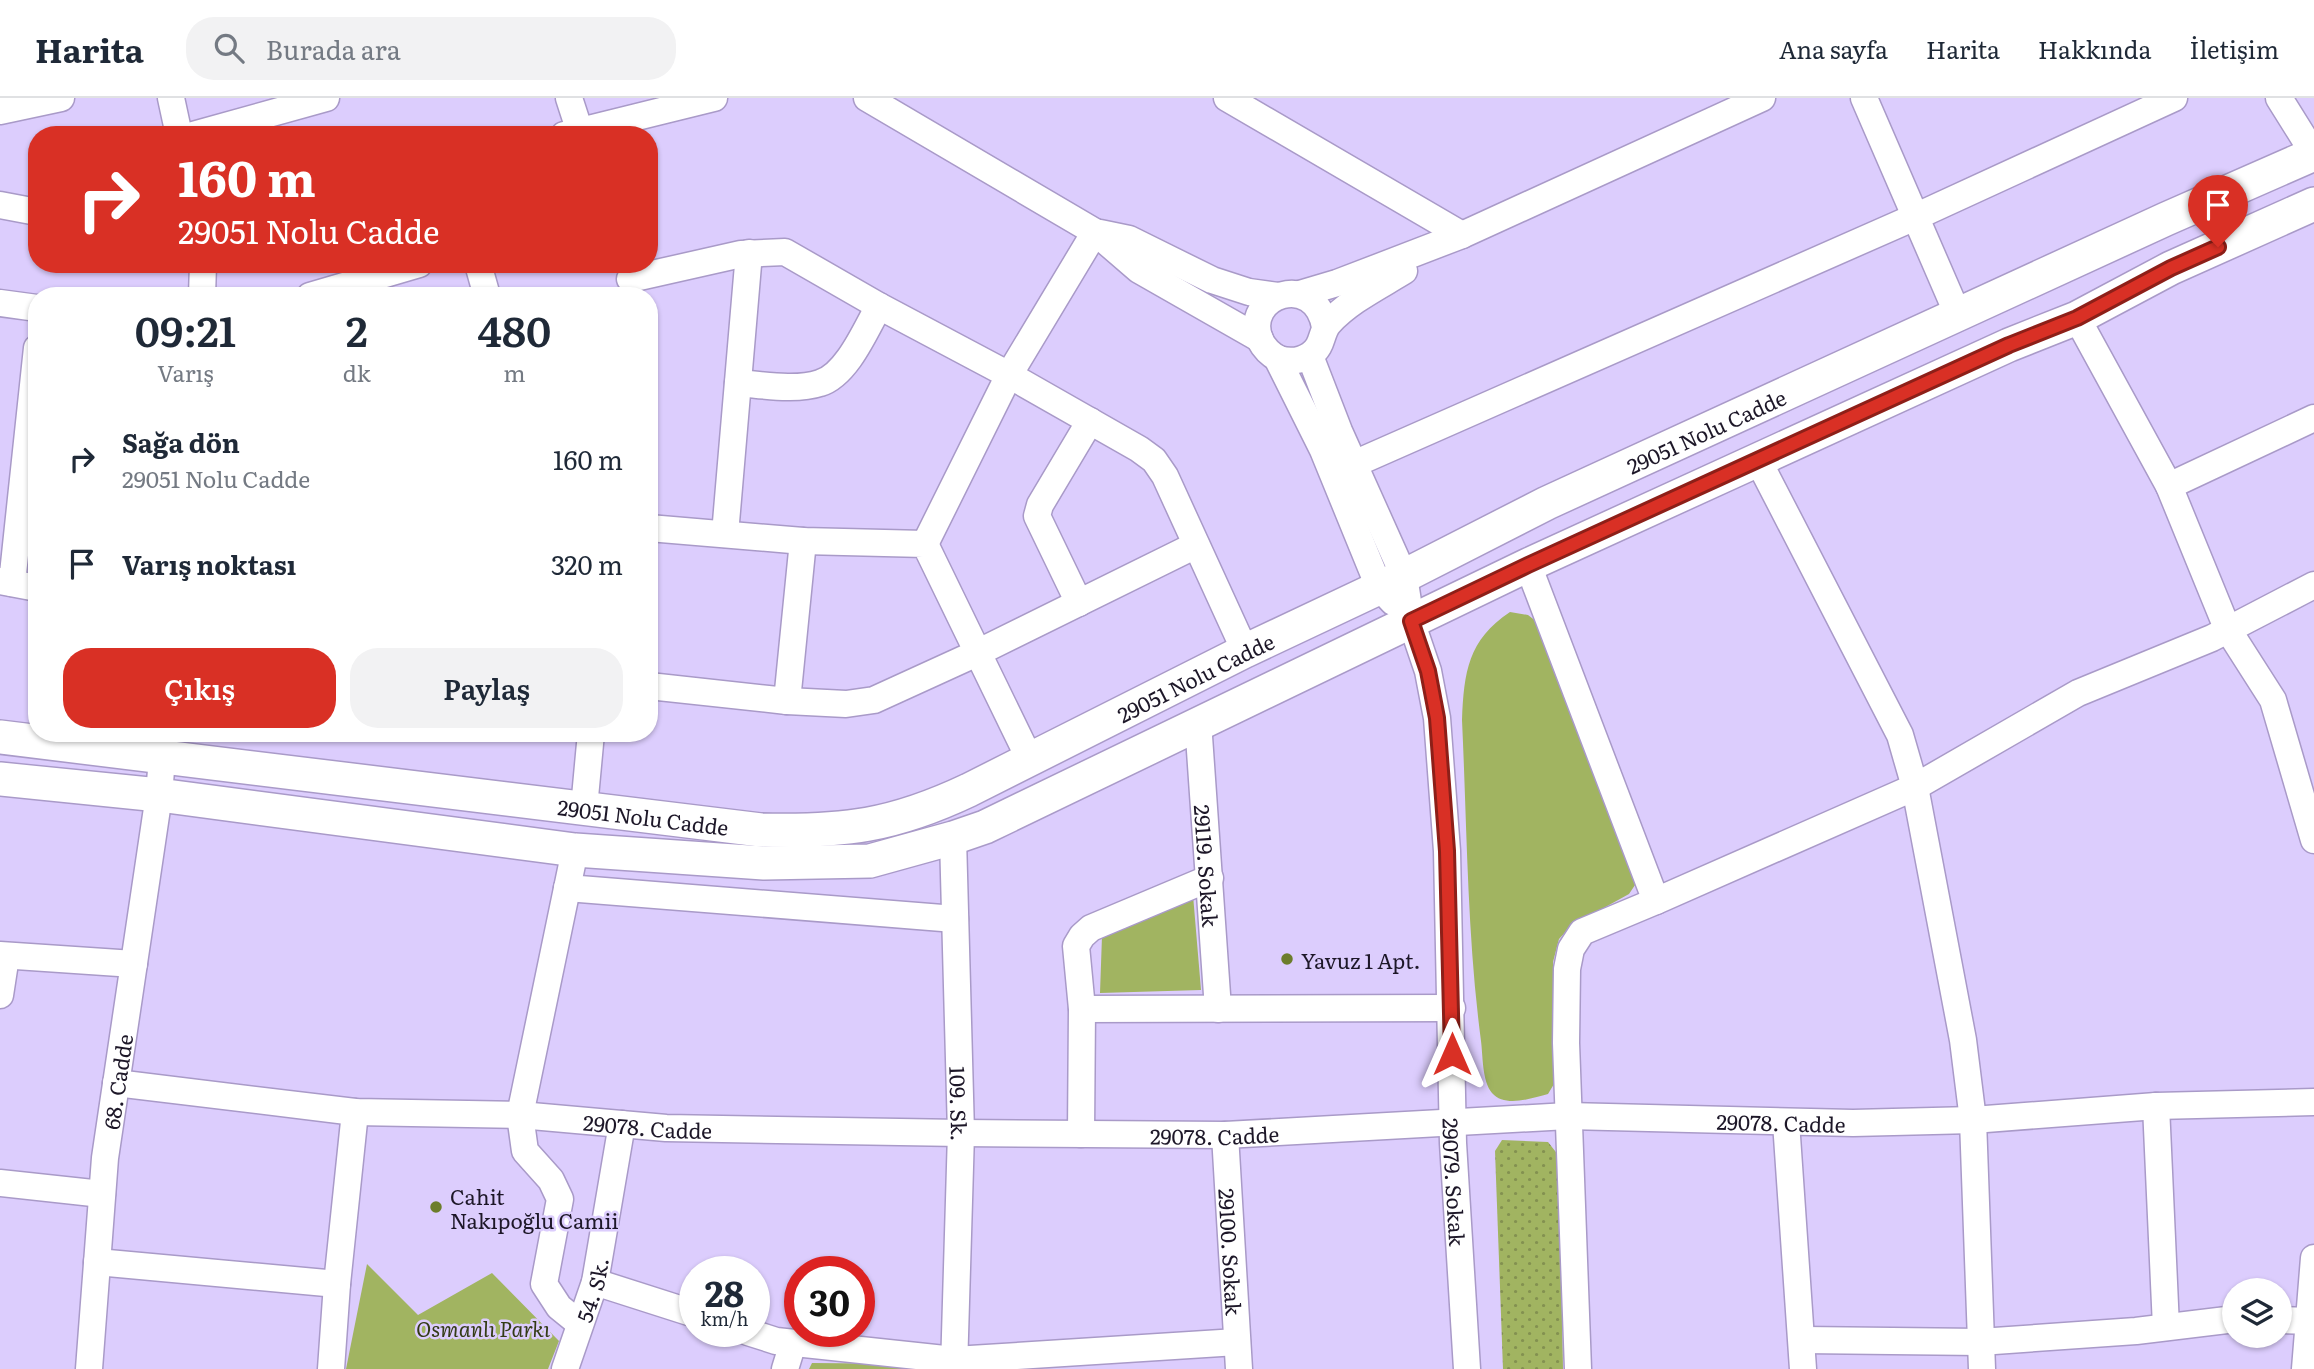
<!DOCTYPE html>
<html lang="tr">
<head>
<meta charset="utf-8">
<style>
	body { margin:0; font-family:Literata,serif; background:#f2f2f3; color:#1f2937; height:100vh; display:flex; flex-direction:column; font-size:26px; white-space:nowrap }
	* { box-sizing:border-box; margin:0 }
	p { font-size:23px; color:#747a83 }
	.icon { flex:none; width:38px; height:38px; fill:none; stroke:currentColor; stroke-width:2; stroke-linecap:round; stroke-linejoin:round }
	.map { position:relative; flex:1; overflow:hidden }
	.drawer { position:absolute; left:28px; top:189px; width:630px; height:455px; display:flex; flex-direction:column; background:#fff; border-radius:28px; box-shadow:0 2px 5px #0004 }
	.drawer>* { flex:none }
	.guide { position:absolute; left:28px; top:28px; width:630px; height:147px; border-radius:28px; box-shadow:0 2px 5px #0004; background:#d93025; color:#fff; overflow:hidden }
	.buttons { position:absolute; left:2222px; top:1180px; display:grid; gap:14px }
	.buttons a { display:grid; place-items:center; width:70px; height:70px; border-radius:50%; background:#fff; box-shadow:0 2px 5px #0004; font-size:35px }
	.speed { position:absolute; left:679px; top:1158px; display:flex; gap:14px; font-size:35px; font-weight:700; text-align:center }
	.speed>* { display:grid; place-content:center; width:91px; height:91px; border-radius:50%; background:#fff; box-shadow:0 2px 5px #0004; line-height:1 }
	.speed small { font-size:18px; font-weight:400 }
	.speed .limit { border:10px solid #d22; background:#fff; color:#111 }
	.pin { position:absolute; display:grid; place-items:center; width:60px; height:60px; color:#fff; margin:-72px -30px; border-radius:50% 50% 50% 0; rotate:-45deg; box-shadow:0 0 7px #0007 }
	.pin .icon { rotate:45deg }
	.me { position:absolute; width:77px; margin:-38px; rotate:0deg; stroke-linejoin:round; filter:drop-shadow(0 0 5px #0008) }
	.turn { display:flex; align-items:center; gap:24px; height:147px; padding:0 35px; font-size:32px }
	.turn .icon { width:91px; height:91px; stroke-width:2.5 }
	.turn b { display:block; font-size:49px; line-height:60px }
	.eta { display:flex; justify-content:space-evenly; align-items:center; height:119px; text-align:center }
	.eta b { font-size:42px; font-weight:600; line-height:49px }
	.button { display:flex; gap:14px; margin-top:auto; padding:14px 35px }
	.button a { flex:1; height:80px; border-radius:28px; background:#d93025; color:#fff; font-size:28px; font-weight:600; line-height:80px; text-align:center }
	.button a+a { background:#f2f2f3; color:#1f2937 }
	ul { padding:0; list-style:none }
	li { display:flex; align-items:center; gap:21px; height:105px; padding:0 35px }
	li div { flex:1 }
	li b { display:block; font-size:26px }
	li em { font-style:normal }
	header { display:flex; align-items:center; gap:42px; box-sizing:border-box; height:98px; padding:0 35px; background:#fff; border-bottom:2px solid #e0e1e3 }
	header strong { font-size:33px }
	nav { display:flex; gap:38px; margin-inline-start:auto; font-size:24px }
	.search { width:490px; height:63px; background:#f2f2f3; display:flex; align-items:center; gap:18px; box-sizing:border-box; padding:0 24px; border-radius:28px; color:#747a83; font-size:26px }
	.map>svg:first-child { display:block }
	.grass { fill:url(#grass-dots) }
	.park { fill:#a1b461 }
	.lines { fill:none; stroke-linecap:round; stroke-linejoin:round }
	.minor-casing { stroke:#a99ac8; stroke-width:29 }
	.major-casing { stroke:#a99ac8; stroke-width:36 }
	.minor { stroke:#fff; stroke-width:26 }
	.major { stroke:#fff; stroke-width:33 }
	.route-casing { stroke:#8d1f18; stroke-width:18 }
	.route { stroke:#d93025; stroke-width:12 }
	.poi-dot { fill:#6c7d2b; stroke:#dccdfd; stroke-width:2.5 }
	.labels { text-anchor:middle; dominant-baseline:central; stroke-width:5; stroke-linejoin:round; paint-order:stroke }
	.street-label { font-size:21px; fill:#1d1728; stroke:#dccdfd }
	.poi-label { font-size:21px; fill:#1d1728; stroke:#dccdfd; text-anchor:start }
	.park-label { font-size:21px; font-style:italic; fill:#333b16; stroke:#dccdfd }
</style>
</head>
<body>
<header>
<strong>Harita</strong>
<div class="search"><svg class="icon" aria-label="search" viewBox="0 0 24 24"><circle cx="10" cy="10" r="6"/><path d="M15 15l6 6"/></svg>Burada ara</div>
<nav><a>Ana sayfa</a><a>Harita</a><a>Hakkında</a><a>İletişim</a></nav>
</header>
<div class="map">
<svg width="2314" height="1271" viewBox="0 0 2314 1271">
	<defs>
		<pattern id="grass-dots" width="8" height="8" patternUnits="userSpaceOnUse" patternTransform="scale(1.75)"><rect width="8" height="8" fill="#a1b461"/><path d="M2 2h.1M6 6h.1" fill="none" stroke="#839150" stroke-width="1.8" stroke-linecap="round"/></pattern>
	</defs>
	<rect width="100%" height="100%" fill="#dccdfd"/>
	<path class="grass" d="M1502 1042 1548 1044 1559 1058 1563 1271H1503L1495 1053Z"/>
	<path class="park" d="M1510 514 1528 517 1541 527 1641 778 1629 796 1571 828 1559 841 1553 864 1557 981 1548 996C1532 1000 1505 1010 1492 995 1482 983 1483 958 1481 943 1467 837 1467 728 1462 622 1464 574 1468 542 1510 514Z
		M1193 797 1201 892 1100 895 1102 838Z
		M367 1166 418 1217 492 1175 559 1243 548 1271H346Z
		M812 1265 925 1266 926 1271H809Z"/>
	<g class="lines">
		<defs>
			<g id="minor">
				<path d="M171 0 179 37"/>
				<path d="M569 0 581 37"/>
				<path d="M867 0 1095 134 1139 172 1260 241"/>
				<path d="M1227 0 1462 137"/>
				<path d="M1864 0 1958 217"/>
				<path d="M2279 0 2314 56"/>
				<path d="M0 13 61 0"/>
				<path d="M193 37 326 0"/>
				<path d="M564 37 714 0"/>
				<path d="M0 107 37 114"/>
				<path d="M1095 134 1009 277 1139 351 1154 362 1165 378 1245 553"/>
				<path d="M1100 135 1129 141 1212 182 1249 194 1278 198"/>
				<path d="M478 166 487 198"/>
				<path d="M630 181 741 156 785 154 879 208 1009 277 925 446"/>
				<path d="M1300 196 1337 185 1462 137 1762 0"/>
				<path d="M202 198 203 166"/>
				<path d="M310 198 419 166"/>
				<path d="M0 205 37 210"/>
				<path d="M2077 220 2169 388 2227 530 2273 602 2314 742"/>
				<path d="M1325 229C1315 172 1242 197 1260 242 1264 250 1271 257 1279 261 1289 264 1301 263 1310 257 1324 248 1320 235 1329 225 1349 203 1378 189 1404 173"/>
				<path id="s1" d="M1310 258 1339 333 1404 478 1411 523 1428 573 1437 620 1447 753 1453 1045 1467 1271"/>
				<path d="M1277 260 1323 352 1379 489 1393 504"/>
				<path d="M738 285C763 287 796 293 820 285 847 277 866 231 879 208"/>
				<path d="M1758 362 1900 637 1915 689 1963 942 1973 1022 1982 1271"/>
				<path d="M1354 366 1915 119 2174 0"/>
				<path d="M2169 388 2314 320"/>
				<path d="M649 430 803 443 925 446 1030 662"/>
				<path d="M725 436 749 155"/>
				<path d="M1528 467 1656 803 1582 834 1571 851 1567 871 1566 945 1578 1271"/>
				<path d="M0 483 37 490"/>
				<path d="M12 485 37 250"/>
				<path d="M1079 505 1037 418 1040 407 1090 323"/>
				<path d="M649 588 787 603 803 443"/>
				<path d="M787 603 846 606 874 602 977 555 1196 447"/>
				<path id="s2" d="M1198 624 1218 911"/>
				<path d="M584 710 591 635"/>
				<path id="s3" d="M953 740 961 1035 954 1271"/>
				<path d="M575 752 520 1017 525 1053 551 1082 560 1101 544 1186 559 1209 580 1226"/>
				<path d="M567 790 955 821"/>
				<path d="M1656 803 1915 689 2078 595 2212 540 2314 487"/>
				<path d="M0 857 134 866"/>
				<path d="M0 897 6 858"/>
				<path d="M1082 911 1452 910"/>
				<path id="s4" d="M116 985 355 1014 520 1017 666 1030 961 1035 1225 1037 1568 1018 1853 1025 1973 1022 2156 1008 2314 1004"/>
				<path d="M2156 1008 2166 1229"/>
				<path d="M1786 1024 1803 1271"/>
				<path d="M1081 1036 1082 911 1076 848 1082 838 1091 830 1210 780"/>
				<path id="s5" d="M1225 1037 1239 1271"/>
				<path d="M0 1085 102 1096"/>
				<path d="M97 1164 337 1186"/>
				<path d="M595 1184 695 1216"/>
				<path d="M2280 1222 2314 1223"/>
				<path d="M748 1234 776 1243 954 1262 1237 1244"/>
				<path d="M1803 1242 1980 1244 2136 1233 2235 1221"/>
				<path id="s6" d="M89 1271 105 1060 159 697 164 635"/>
				<path d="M331 1271 337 1186 355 1014"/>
				<path id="s7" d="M565 1271 595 1184 622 1026"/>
				<path d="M785 1271 793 1245"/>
				<path d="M2305 1271 2314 1160"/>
			</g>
			<g id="major">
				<path id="s8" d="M0 639 761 732C844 734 893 728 969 692L1245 553 1404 478 1547 405 2166 121 2314 56"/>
				<path d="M0 681 159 697 575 752 764 765 870 763 953 740 985 729 1528 467 2009 247 2077 220 2171 170 2314 106"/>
			</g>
		</defs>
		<use href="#minor" class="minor-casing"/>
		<use href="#major" class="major-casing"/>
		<use href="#minor" class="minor"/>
		<use href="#major" class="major"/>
	</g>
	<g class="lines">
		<defs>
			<path id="route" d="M1452 956 1447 753 1437 620 1428 573 1411 523 1528 467 2009 247 2077 220 2171 170 2218 149"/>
		</defs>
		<use href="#route" class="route-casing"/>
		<use href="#route" class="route"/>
	</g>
	<g class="poi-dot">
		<circle cx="1287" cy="861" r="7"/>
		<circle cx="436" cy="1109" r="7"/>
	</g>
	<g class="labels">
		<g class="street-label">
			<text stroke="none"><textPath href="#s8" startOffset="1801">29051 Nolu Cadde</textPath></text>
			<text stroke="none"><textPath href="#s8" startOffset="1234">29051 Nolu Cadde</textPath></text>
			<text stroke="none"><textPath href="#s8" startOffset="648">29051 Nolu Cadde</textPath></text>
			<text stroke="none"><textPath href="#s2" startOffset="144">29119. Sokak</textPath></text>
			<text stroke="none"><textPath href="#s6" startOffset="289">68. Cadde</textPath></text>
			<text stroke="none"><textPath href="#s3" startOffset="266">109. Sk.</textPath></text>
			<text stroke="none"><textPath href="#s4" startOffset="1668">29078. Cadde</textPath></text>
			<text stroke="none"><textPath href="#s4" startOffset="534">29078. Cadde</textPath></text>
			<text stroke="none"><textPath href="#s4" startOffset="1101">29078. Cadde</textPath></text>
			<text stroke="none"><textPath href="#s1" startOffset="850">29079. Sokak</textPath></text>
			<text stroke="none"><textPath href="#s5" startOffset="117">29100. Sokak</textPath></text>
			<text stroke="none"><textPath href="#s7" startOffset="84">54. Sk.</textPath></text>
		</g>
		<g class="poi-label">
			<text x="1301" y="861">Yavuz 1 Apt.</text>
			<text x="450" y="1097">Cahit<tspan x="450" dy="24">Nakıpoğlu Camii</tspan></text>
		</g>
		<g class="park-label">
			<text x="483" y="1229">Osmanlı Parkı</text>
		</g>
	</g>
</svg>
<div class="buttons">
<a><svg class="icon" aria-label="layers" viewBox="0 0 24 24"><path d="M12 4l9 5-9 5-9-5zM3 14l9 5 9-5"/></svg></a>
</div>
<div class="speed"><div>28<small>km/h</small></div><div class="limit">30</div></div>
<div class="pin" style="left:2218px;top:149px;background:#d93025"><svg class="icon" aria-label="arrive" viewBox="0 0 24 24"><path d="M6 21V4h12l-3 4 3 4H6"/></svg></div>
<svg class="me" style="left:1452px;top:956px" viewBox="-20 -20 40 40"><path d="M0-17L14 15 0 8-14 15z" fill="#d93025" stroke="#fff" stroke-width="4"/></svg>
<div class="guide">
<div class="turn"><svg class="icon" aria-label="right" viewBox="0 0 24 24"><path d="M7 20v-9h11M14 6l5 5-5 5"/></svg><div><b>160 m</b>29051 Nolu Cadde</div></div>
</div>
<section class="drawer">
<div class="eta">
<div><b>09:21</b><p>Varış</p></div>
<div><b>2</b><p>dk</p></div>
<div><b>480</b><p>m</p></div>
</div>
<ul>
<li><svg class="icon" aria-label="right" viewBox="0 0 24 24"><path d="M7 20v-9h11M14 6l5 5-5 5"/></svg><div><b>Sağa dön</b><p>29051 Nolu Cadde</p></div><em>160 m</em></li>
<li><svg class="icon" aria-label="arrive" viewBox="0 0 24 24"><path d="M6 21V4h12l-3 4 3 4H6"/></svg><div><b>Varış noktası</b></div><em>320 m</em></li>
</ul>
<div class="button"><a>Çıkış</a><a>Paylaş</a></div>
</section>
</div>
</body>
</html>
